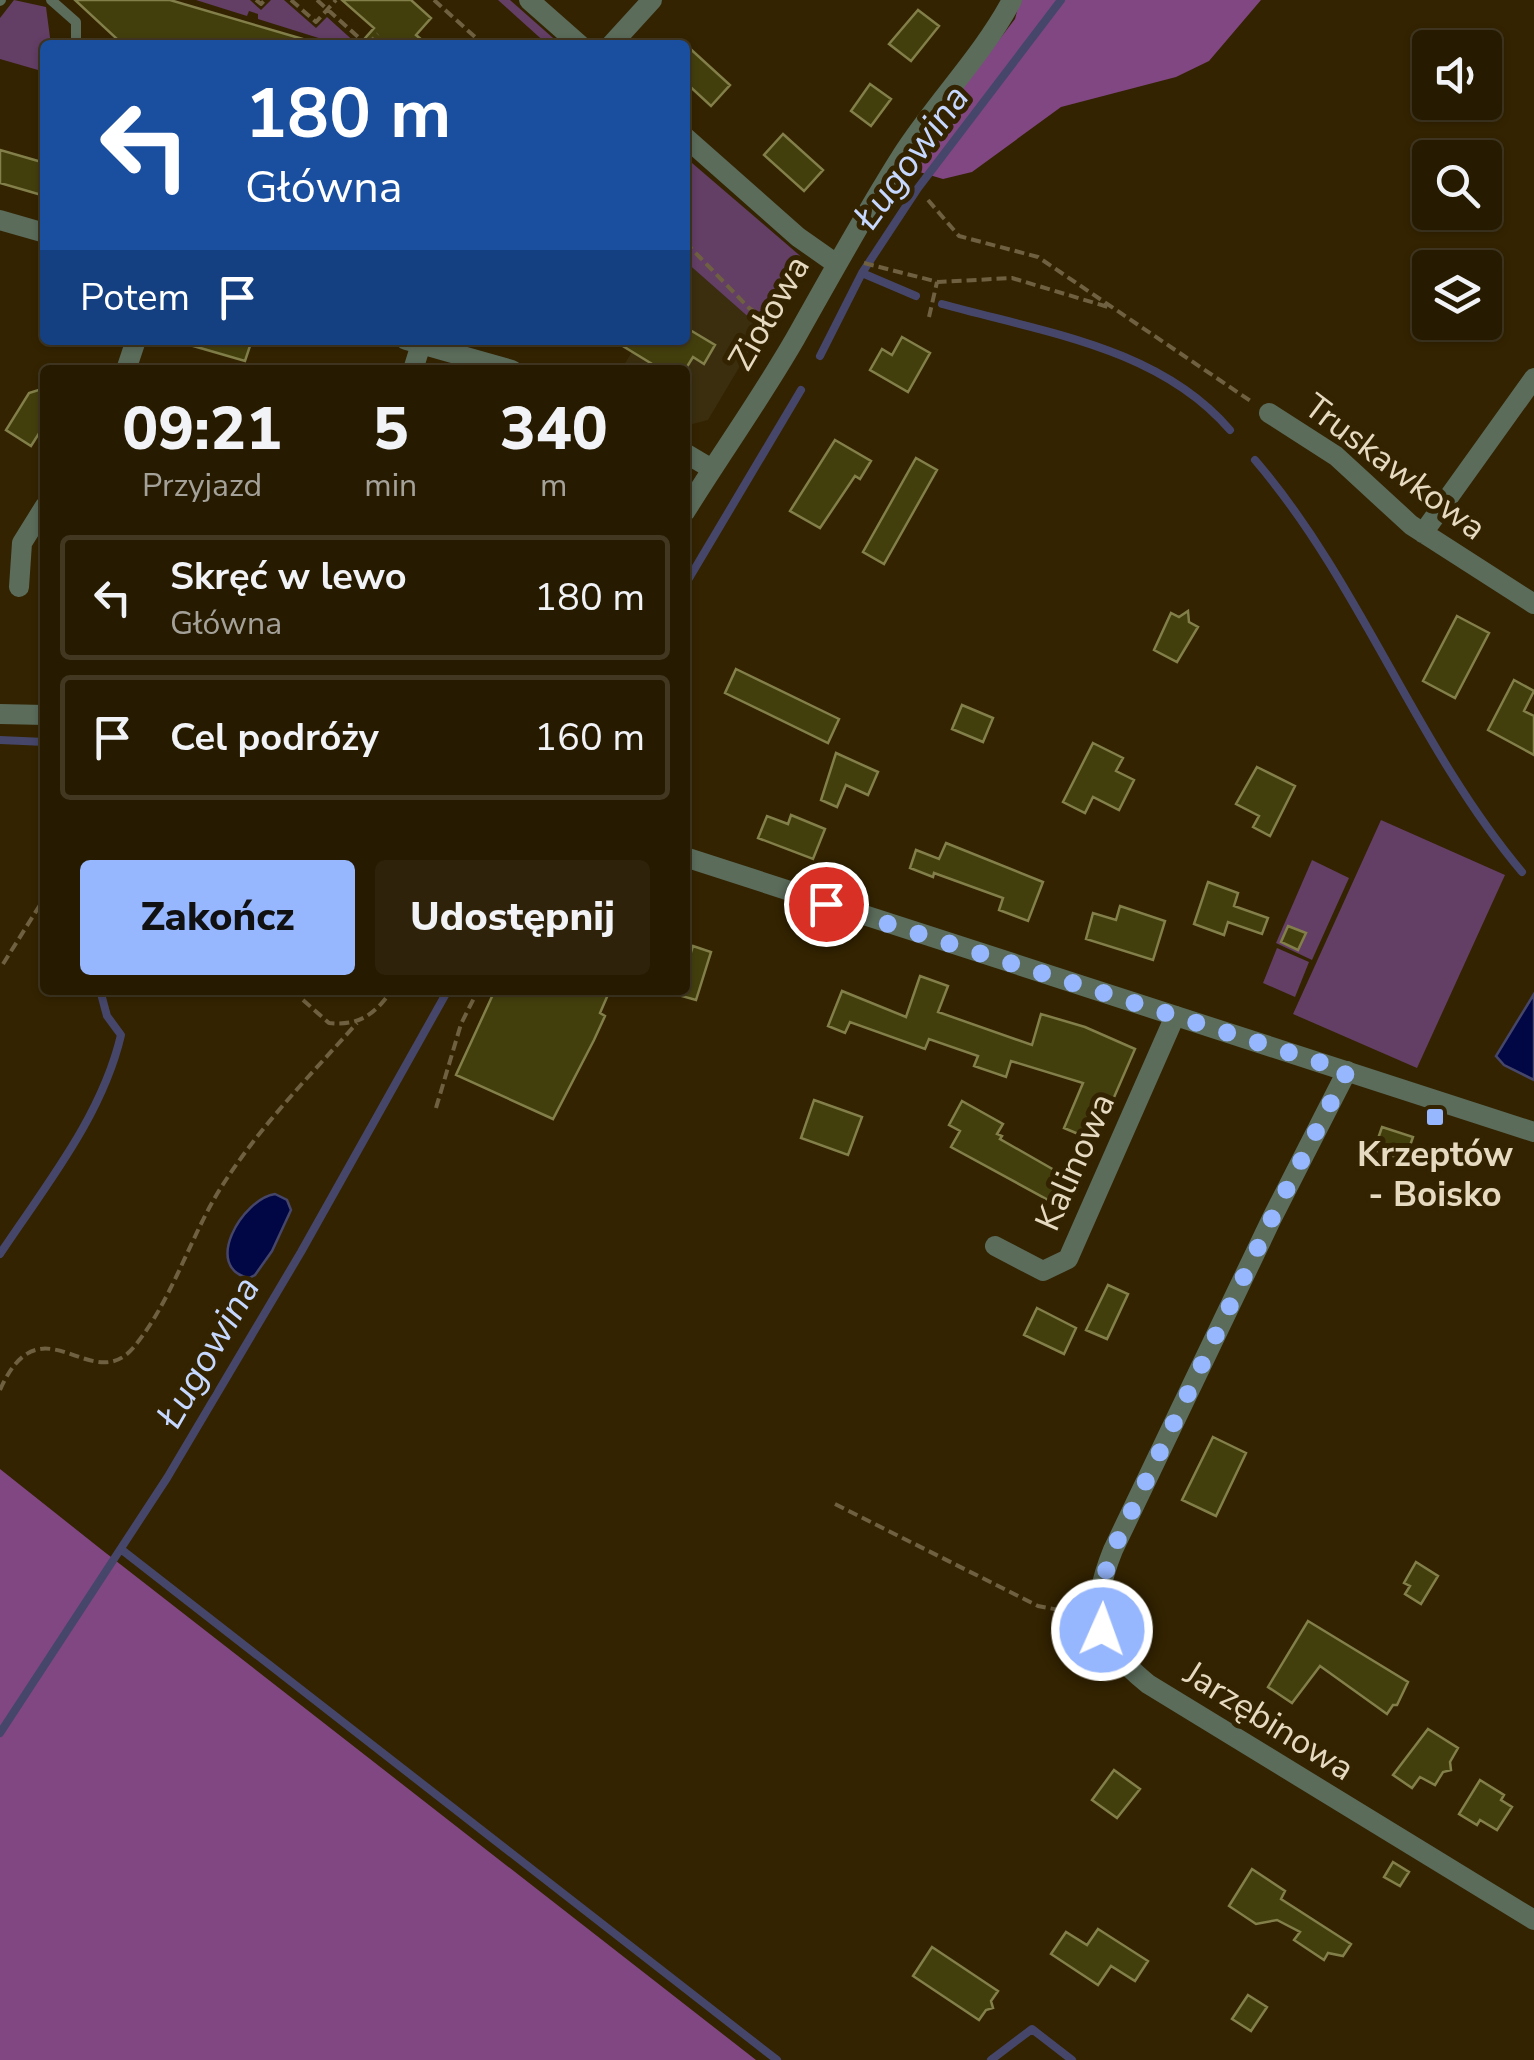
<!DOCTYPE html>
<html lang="pl">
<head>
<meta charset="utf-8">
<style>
	body { margin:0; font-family:"Nunito Sans",sans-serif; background:#2e230a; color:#f1f3f6; height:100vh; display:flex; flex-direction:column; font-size:38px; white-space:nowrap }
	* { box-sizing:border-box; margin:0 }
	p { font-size:32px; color:#a4a199 }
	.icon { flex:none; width:55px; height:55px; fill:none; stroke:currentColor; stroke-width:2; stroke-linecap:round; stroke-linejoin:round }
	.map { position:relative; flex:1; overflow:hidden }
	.side { position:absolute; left:40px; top:365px; width:650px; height:630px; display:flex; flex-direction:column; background:#261a00; border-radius:10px; box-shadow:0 2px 8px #0004,0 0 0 2px #423822 }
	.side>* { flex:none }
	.guide { position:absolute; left:40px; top:40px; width:650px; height:305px; border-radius:10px; box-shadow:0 2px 8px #0004,0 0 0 2px #423822; background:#1a4fa0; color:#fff; overflow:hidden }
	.buttons { position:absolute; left:1412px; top:30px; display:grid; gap:20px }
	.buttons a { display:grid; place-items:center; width:90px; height:90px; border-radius:10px; background:#261a00; box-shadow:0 2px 8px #0004,0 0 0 2px #423822; font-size:50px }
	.pin { position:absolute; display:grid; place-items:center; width:85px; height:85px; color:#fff; margin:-42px; border:5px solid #fff; border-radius:50%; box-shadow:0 2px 10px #0007 }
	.me { position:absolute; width:110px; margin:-55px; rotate:2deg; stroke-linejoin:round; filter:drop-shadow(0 0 8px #0008) }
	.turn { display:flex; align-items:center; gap:35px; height:210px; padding:0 40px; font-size:45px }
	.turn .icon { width:130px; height:130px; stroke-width:2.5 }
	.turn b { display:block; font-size:70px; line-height:85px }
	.then { display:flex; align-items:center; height:95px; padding:0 40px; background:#0003; gap:20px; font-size:38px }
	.eta { display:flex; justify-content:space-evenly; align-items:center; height:170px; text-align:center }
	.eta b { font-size:60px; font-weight:800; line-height:70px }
	.button { display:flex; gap:20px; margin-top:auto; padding:20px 40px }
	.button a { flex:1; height:115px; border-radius:10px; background:#96b6fd; color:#111; font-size:40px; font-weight:800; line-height:115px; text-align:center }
	.button a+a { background:#2e230a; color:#f1f3f6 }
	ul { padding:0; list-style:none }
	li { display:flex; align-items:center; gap:30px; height:125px; margin:0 20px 15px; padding:0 20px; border:5px solid #423822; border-radius:10px }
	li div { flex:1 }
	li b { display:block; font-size:38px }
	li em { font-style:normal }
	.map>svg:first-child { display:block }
	.built { fill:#3a2e0f }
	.green { fill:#633e65 }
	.forest { fill:#804783 }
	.water { fill:#010645; stroke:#46466a; stroke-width:2.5 }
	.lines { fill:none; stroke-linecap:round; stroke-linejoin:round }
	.stream { stroke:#46466a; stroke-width:8 }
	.building { fill:#433f0d; stroke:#827f4a; stroke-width:2.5 }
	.path { stroke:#6e6040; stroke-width:4; stroke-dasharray:10 5; stroke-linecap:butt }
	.service { stroke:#5b6c5b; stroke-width:10 }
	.minor { stroke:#5b6c5b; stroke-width:20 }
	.tertiary { stroke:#5b6c5b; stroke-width:20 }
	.route { stroke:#96b6fd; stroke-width:18; stroke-dasharray:0 32.4 }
	.poi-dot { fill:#96b6fd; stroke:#332300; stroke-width:4 }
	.labels { text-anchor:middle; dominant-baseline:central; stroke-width:10; stroke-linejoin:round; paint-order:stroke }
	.street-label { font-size:35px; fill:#e6dac0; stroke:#332300 }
	.poi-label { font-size:35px; font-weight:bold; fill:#e6dac0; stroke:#332300 }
	.water-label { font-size:38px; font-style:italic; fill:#c6d8ff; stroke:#332300 }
</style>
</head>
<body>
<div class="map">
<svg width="1534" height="2060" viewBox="0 0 1534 2060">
	<rect width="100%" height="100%" fill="#332300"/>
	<path class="built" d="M687 262 762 329 708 420 685 426V370H621L639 340H685Z
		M1071 1622 1086 1630 1082 1638 1091 1642 1082 1658 1058 1646Z"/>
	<path class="green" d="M14 0 46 7 51 45H45V72L0 59V18Z
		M196 0H250L261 10 271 0H284L316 28 327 17 358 45H341L258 19V14L249 11 247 16Z
		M498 0H510L561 45H548Z
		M685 157 805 260 762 329 685 261Z
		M1381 820 1505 875 1417 1068 1293 1014Z
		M1312 860 1349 878 1312 960 1276 943Z
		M1277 948 1309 962 1295 997 1263 983Z"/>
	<path class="forest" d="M1020 0H1261L1209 61 1176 77 1061 107 972 172 943 179 916 171 912 159 917 147 1015 19Z
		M0 1469 102 1550 756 2060H0Z"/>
	<path class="water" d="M1534 994V1080L1504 1065 1496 1056Z
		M275 1194 287 1200 291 1210 272 1251 255 1275 249 1278C202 1268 242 1199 275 1194Z"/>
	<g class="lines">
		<path class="stream" d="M862 273 916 296
			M942 304C1042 332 1159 347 1230 430
			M820 356 862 273 918 188 1061 0
			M1255 460C1362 585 1416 746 1522 872
			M685 585 801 390
			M0 740 45 742
			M0 1254C46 1185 102 1116 121 1035L107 1016 100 990
			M122 1550 777 2060
			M0 1733 167 1478 301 1252 448 990
			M991 2060 1032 2029 1072 2060"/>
	</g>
	<path class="building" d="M75 0H170L306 40 305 45H135L118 40Z
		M342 0H411L431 18 416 35 428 45H359L374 28Z
		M918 10 939 26 911 61 889 44Z
		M685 44 730 85 711 106 685 82Z
		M870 84 891 99 871 126 851 111Z
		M783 134 823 170 804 191 764 155Z
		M0 150 45 163V196L0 183Z
		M685 327 715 345 704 364 693 357 685 370H662L613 340H685Z
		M902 337 930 353 908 392 870 370 882 349 892 355Z
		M191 340H252L245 361 190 345Z
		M45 388V424L31 446 6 430 29 393Z
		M835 440 871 461 860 479 855 476 820 528 790 511Z
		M916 458 937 470 884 564 863 552Z
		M1188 611 1189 622 1198 627 1177 662 1154 650 1171 613 1179 617Z
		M1457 616 1489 633 1455 698 1423 681Z
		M736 669 839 719 828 743 725 693Z
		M1514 680 1534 691 1524 711 1534 716V755L1488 730Z
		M962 705 993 718 983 742 952 729Z
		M1093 743 1123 758 1116 771 1134 780 1119 810 1093 797 1085 813 1063 802Z
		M836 753 878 772 868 795 846 785 837 807 821 800Z
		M1257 767 1295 786 1270 836 1253 827 1259 816 1236 804Z
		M791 815 825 829 813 859 758 838 767 816 788 824Z
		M946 843 1043 882 1028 921 999 910 1003 898 934 873 933 877 910 868 916 850 939 859Z
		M1208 882 1238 893 1234 906 1268 918 1262 934 1228 922 1224 935 1194 924Z
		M1120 906 1165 921 1153 960 1086 939 1093 913 1116 920Z
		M1288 926 1306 933 1298 950 1281 942Z
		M693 946 711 952 696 1000 678 995 680 990H685V961L688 962Z
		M920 976 948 986 938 1012 1032 1045 1041 1014 1085 1027 1135 1049 1095 1141 1064 1128 1083 1083 1011 1061 1006 1077 974 1066 978 1056 929 1039 925 1049 850 1022 845 1033 828 1026 842 991 906 1017Z
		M495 990H610L600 1013 605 1016 594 1040 553 1119 456 1075Z
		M814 1100 862 1117 848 1155 801 1138Z
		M962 1101 1003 1124 997 1134 1002 1136 1000 1139 1075 1182 1061 1207 951 1147 960 1131 949 1125Z
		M1382 1127 1413 1137 1405 1160 1374 1150Z
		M1108 1285 1128 1294 1107 1339 1086 1330Z
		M1037 1308 1076 1328 1064 1354 1024 1335Z
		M1213 1437 1246 1453 1216 1516 1182 1500Z
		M1416 1562 1438 1576 1421 1604 1405 1594 1410 1586 1404 1583Z
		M1308 1621 1408 1682 1397 1705H1393L1387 1714 1320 1666 1292 1703 1268 1687Z
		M1428 1729 1458 1748 1450 1762 1451 1770 1443 1772 1435 1785 1420 1777 1412 1788 1393 1775Z
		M1114 1770 1140 1789 1117 1818 1092 1800Z
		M1480 1780 1504 1795 1501 1800 1512 1807 1497 1830 1480 1820 1477 1825 1459 1814Z
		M1393 1862 1409 1872 1400 1886 1384 1877Z
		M1252 1869 1285 1891 1281 1899 1351 1944 1343 1956 1328 1953 1324 1960 1294 1940 1300 1932 1277 1920 1256 1924 1229 1906Z
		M1098 1929 1148 1961 1135 1981 1111 1966 1098 1985 1051 1954 1066 1932 1087 1945Z
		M932 1947 998 1991 991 2001 993 2008 986 2010 979 2020 913 1976Z
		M1248 1995 1267 2007 1251 2031 1232 2019Z"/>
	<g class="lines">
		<path class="path" d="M256 0 261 4 265 0
			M291 0 316 22 336 0
			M317 0 367 45
			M434 0 475 37
			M367 45 378 34
			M928 200 959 236 1038 257 1252 402
			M685 242 749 308 779 328
			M864 263 938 282 1012 278 1108 307
			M929 317 937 282
			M3 964 45 897
			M303 1000 329 1023C360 1026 375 1014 392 990
			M436 1108 461 1024 478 990
			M0 1390C41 1297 91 1397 133 1348 170 1304 188 1243 217 1194 256 1130 307 1079 357 1023
			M835 1504 1038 1606 1059 1610 1077 1605"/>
		<path class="service" d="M51 0 76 22V45
			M0 1 1 0"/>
		<path class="minor" d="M529 0 580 45
			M611 45 652 0
			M685 137 798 237 835 263
			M0 220 45 233
			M406 340 512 370
			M126 370 136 340
			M413 370 421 344
			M1269 413 1336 456 1411 525 1534 604
			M685 453 712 469
			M685 512C721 454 761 398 795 339 830 277 864 215 902 155 936 102 983 55 1012 0
			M1423 533 1534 378
			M19 587 22 543 45 506
			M1347 1071 1272 1218 1113 1550C1088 1612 1096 1642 1148 1684L1534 1920
			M995 1246 1043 1271 1068 1259 1175 1016"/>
		<path class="tertiary" d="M0 714 45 715
			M685 857 1534 1132"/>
	</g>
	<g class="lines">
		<path class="route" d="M826 904 1347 1071 1272 1218 1113 1550C1103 1577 1097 1601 1102 1630"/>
	</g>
	<rect class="poi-dot" x="1425" y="1107" width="20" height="20" rx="5"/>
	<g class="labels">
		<g class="street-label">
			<text transform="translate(769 313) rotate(-60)">Ziołowa</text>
			<text transform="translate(1395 467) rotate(37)">Truskawkowa</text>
			<text transform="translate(1075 1162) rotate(-66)">Kalinowa</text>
			<text transform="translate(1269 1721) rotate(32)">Jarzębinowa</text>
		</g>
		<g class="poi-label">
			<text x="1435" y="1154">Krzeptów<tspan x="1435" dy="40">- Boisko</tspan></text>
		</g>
		<g class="water-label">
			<text transform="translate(911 157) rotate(-54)">Ługowina</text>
			<text transform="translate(208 1352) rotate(-60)">Ługowina</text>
		</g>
	</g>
</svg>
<div class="buttons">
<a><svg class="icon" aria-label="sound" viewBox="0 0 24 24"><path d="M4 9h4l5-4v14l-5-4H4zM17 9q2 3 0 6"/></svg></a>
<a><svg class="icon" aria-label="search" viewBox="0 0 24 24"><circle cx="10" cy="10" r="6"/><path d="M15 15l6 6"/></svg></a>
<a><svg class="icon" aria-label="layers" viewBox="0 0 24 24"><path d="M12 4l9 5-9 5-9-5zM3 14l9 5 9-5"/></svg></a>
</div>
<div class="pin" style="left:826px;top:904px;background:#d93025"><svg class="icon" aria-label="arrive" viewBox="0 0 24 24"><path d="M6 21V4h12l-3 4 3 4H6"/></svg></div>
<svg class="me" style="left:1102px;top:1630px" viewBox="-20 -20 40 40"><circle r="17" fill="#96b6fd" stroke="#fff" stroke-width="3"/><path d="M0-11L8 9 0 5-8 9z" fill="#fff"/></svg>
<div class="guide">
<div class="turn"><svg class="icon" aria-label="left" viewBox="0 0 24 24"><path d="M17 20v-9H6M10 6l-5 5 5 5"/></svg><div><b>180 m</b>Główna</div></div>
<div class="then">Potem<svg class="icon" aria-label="arrive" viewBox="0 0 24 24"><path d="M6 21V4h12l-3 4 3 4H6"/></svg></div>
</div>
<section class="side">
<div class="eta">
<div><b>09:21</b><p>Przyjazd</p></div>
<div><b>5</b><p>min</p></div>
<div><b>340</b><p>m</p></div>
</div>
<ul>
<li><svg class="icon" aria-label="left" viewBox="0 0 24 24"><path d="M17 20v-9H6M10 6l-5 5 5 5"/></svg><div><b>Skręć w lewo</b><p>Główna</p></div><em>180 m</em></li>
<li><svg class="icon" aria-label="arrive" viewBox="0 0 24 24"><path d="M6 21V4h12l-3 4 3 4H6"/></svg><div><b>Cel podróży</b></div><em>160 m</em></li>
</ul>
<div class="button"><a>Zakończ</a><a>Udostępnij</a></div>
</section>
</div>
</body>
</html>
